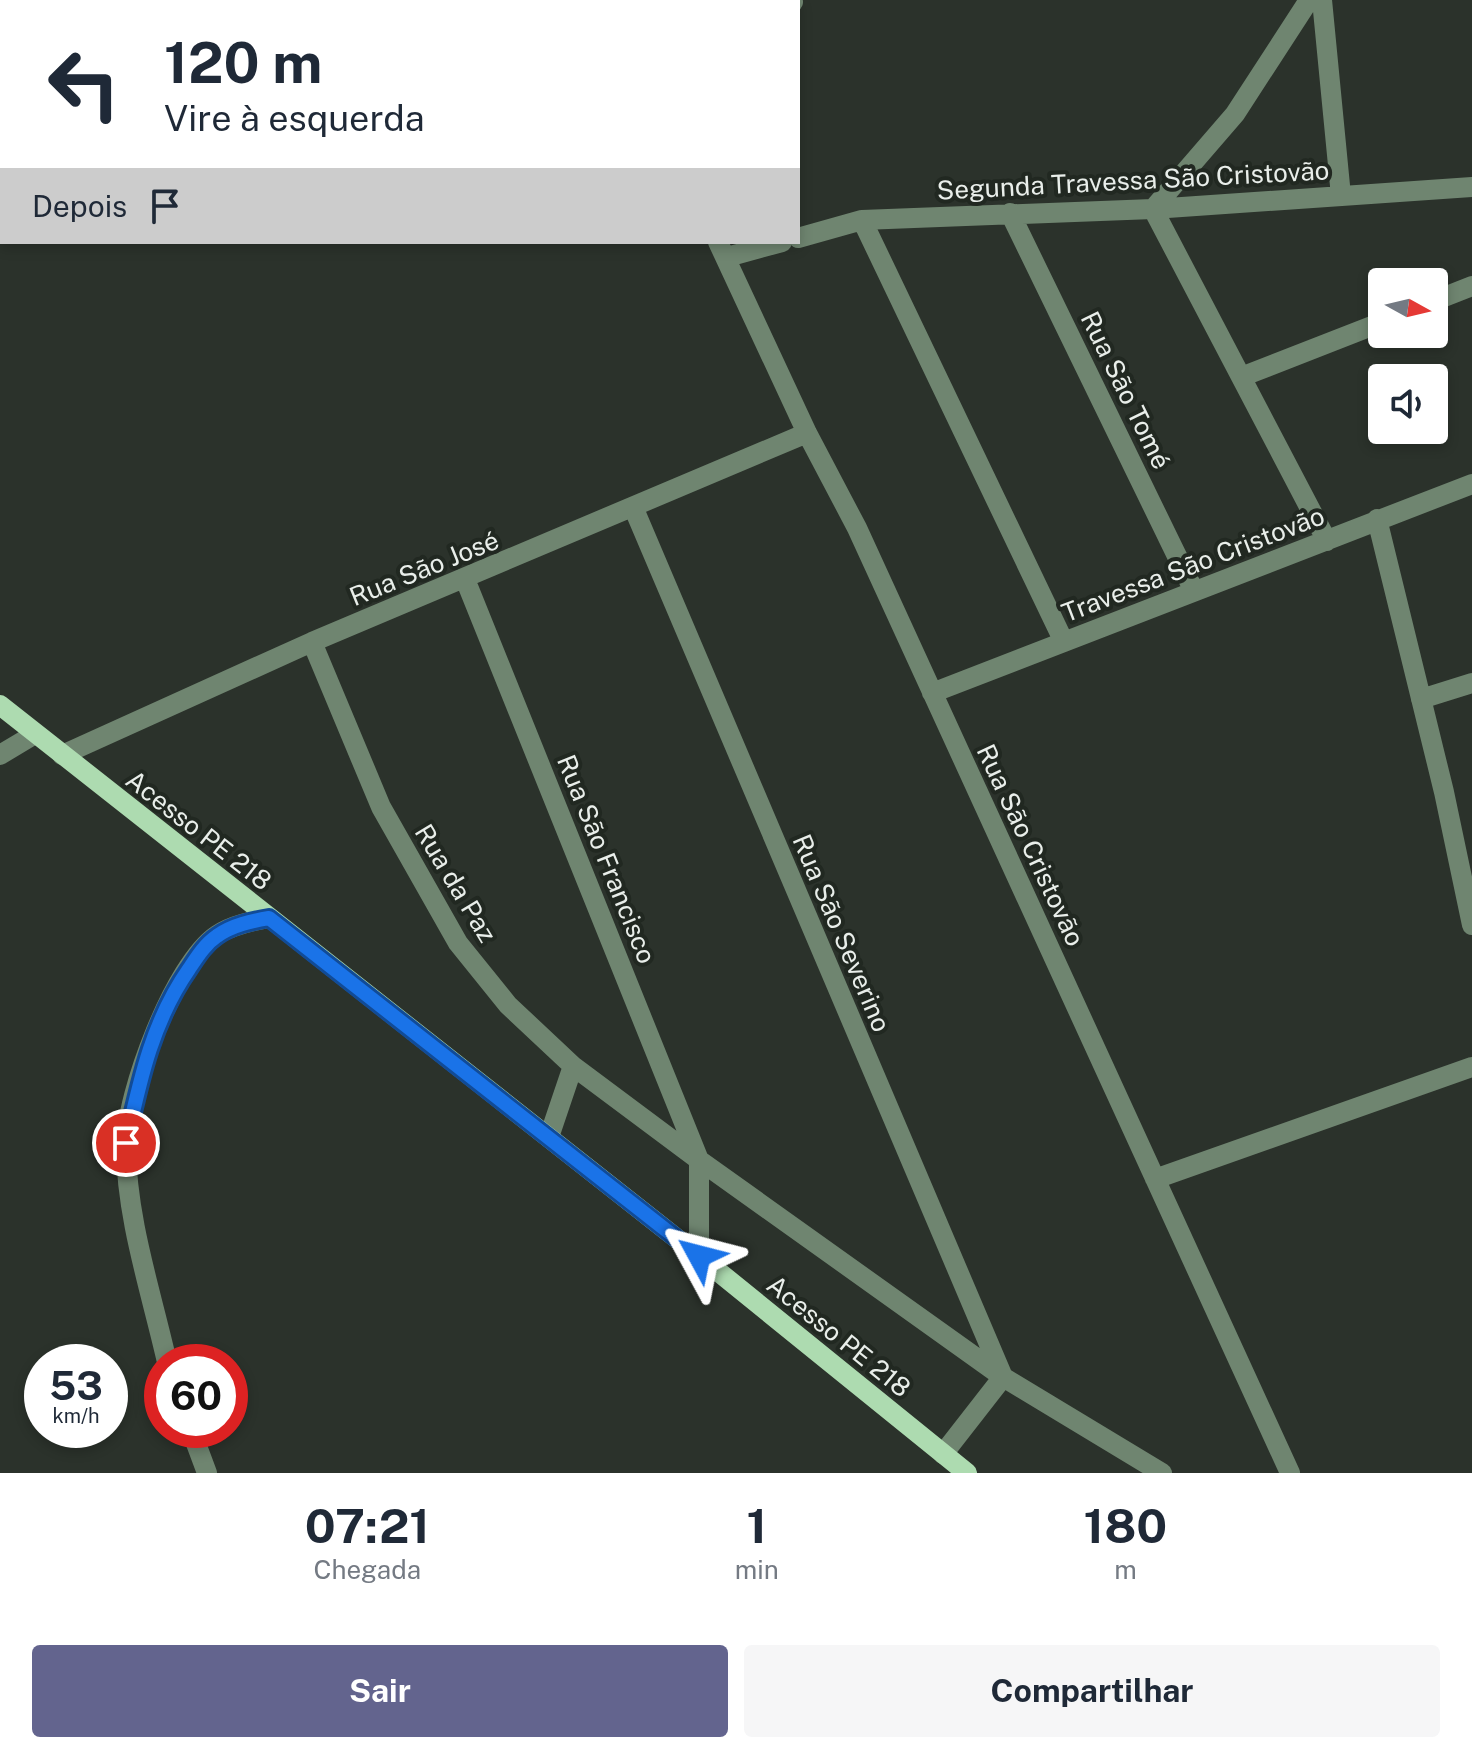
<!DOCTYPE html>
<html lang="pt">
<head>
<meta charset="utf-8">
<style>
	body { margin:0; font-family:"Public Sans",sans-serif; background:#f6f6f7; color:#1f2937; height:100vh; display:flex; flex-direction:column; font-size:30px; white-space:nowrap }
	* { box-sizing:border-box; margin:0 }
	p { font-size:26px; color:#747a83 }
	.icon { flex:none; width:44px; height:44px; fill:none; stroke:currentColor; stroke-width:2; stroke-linecap:round; stroke-linejoin:round }
	.map { position:relative; height:1473px; overflow:hidden }
	.details { display:flex; flex-direction:column; background:#fff; flex:1 }
	.details>* { flex:none }
	.top-card { position:absolute; left:0px; top:0px; width:800px; height:244px; box-shadow:0 4px 12px #0003; background:#fff; color:#1f2937; overflow:hidden }
	.needle { width:52px; rotate:98deg }
	.tools { position:absolute; left:1368px; top:268px; display:grid; gap:16px }
	.tools a { display:grid; place-items:center; width:80px; height:80px; border-radius:8px; background:#fff; box-shadow:0 4px 12px #0003; font-size:40px }
	.speed { position:absolute; left:24px; top:1344px; display:flex; gap:16px; font-size:40px; font-weight:700; text-align:center }
	.speed>* { display:grid; place-content:center; width:104px; height:104px; border-radius:50%; background:#fff; box-shadow:0 4px 12px #0003; line-height:1 }
	.speed small { font-size:20px; font-weight:400 }
	.speed .limit { border:12px solid #d22; background:#fff; color:#111 }
	.pin { position:absolute; display:grid; place-items:center; width:68px; height:68px; color:#fff; margin:-34px; border:4px solid #fff; border-radius:50%; box-shadow:0 2px 8px #0007 }
	.me { position:absolute; width:88px; margin:-44px; rotate:308deg; stroke-linejoin:round; filter:drop-shadow(0 0 6px #0008) }
	.turn { display:flex; align-items:center; gap:28px; height:168px; padding:0 32px; font-size:36px }
	.turn .icon { width:104px; height:104px; stroke-width:2.5 }
	.turn b { display:block; font-size:56px; line-height:68px }
	.then { display:flex; align-items:center; height:76px; padding:0 32px; background:#0003; gap:16px; font-size:30px }
	.eta { display:flex; justify-content:space-evenly; align-items:center; height:136px; text-align:center }
	.eta b { font-size:48px; font-weight:700; line-height:56px }
	.action { display:flex; gap:16px; margin-top:auto; padding:16px 32px }
	.action a { flex:1; height:92px; border-radius:8px; background:#63648e; color:#fff; font-size:32px; font-weight:700; line-height:92px; text-align:center }
	.action a+a { background:#f6f6f7; color:#1f2937 }
	.map>svg:first-child { display:block }
	.lines { fill:none; stroke-linecap:round; stroke-linejoin:round }
	.minor { stroke:#6f8570; stroke-width:20 }
	.major { stroke:#addbb0; stroke-width:20 }
	.route-casing { stroke:#114b97; stroke-width:20 }
	.route { stroke:#1a73e8; stroke-width:14 }
	.labels { text-anchor:middle; dominant-baseline:central; stroke-width:8; stroke-linejoin:round; paint-order:stroke }
	.street-label { font-size:26px; fill:#e9eeea; stroke:#212821 }
</style>
</head>
<body>
<div class="map">
<svg width="1472" height="1473" viewBox="0 0 1472 1473">
	<rect width="100%" height="100%" fill="#2b322b"/>
	<g class="lines">
		<path class="minor" d="M569 0 570 2
			M792 0 793 2
			M1309 0 1235 114 1153 209 1327 541
			M1322 0 1341 196
			M1010 213 1194 591
			M862 220 1064 642
			M798 238 862 220 1153 209 1472 187
			M718 242 807 433 857 528 1290 1473
			M727 257 782 242
			M1434 301 1472 286
			M1241 377 1382 322
			M634 509 1003 1377
			M1377 519 1444 792 1472 925
			M465 579 699 1160V1256
			M312 642 381 807 458 943 508 1005 573 1066 699 1160 1003 1377 1162 1473
			M932 693 1472 484
			M1421 699 1472 683
			M0 755 35 734
			M62 755 312 642 807 433
			M549 1137 573 1066
			M1155 1179 1472 1067
			M167 1362C151 1291 126 1218 126 1145 126 1094 174 964 217 935 232 925 252 921 269 918
			M191 1430 207 1473
			M943 1454 1003 1377"/>
		<path class="major" d="M0 705 699 1256 967 1473"/>
	</g>
	<g class="lines">
		<defs>
			<path id="route" d="M126 1143C140 1080 152 1022 189 969 197 957 205 944 217 936 232 925 252 921 269 918L699 1256"/>
		</defs>
		<use href="#route" class="route-casing"/>
		<use href="#route" class="route"/>
	</g>
	<g class="labels">
		<g class="street-label">
			<text transform="translate(1133 180) rotate(-3)">Segunda Travessa São Cristovão</text>
			<text transform="translate(1126 390) rotate(64)">Rua São Tomé</text>
			<text transform="translate(1193 564) rotate(-21)">Travessa São Cristovão</text>
			<text transform="translate(424 568) rotate(-22)">Rua São José</text>
			<text transform="translate(199 830) rotate(38)">Acesso PE 218</text>
			<text transform="translate(1031 845) rotate(65)">Rua São Cristovão</text>
			<text transform="translate(607 859) rotate(68)">Rua São Francisco</text>
			<text transform="translate(456 883) rotate(59)">Rua da Paz</text>
			<text transform="translate(842 933) rotate(67)">Rua São Severino</text>
			<text transform="translate(839 1336) rotate(39)">Acesso PE 218</text>
		</g>
	</g>
</svg>
<div class="tools">
<a><svg class="needle" viewBox="-14 -14 28 28"><path d="M0-13l5 13h-10z" fill="#e53935"/><path d="M0 13l5-13h-10z" fill="#747a83"/></svg></a>
<a><svg class="icon" aria-label="sound" viewBox="0 0 24 24"><path d="M4 9h4l5-4v14l-5-4H4zM17 9q2 3 0 6"/></svg></a>
</div>
<div class="speed"><div>53<small>km/h</small></div><div class="limit">60</div></div>
<div class="pin" style="left:126px;top:1143px;background:#d93025"><svg class="icon" aria-label="arrive" viewBox="0 0 24 24"><path d="M6 21V4h12l-3 4 3 4H6"/></svg></div>
<svg class="me" style="left:699px;top:1256px" viewBox="-20 -20 40 40"><path d="M0-17L14 15 0 8-14 15z" fill="#1a73e8" stroke="#fff" stroke-width="4"/></svg>
<div class="top-card">
<div class="turn"><svg class="icon" aria-label="left" viewBox="0 0 24 24"><path d="M17 20v-9H6M10 6l-5 5 5 5"/></svg><div><b>120 m</b>Vire à esquerda</div></div>
<div class="then">Depois<svg class="icon" aria-label="arrive" viewBox="0 0 24 24"><path d="M6 21V4h12l-3 4 3 4H6"/></svg></div>
</div>
</div>
<section class="details">
<div class="eta">
<div><b>07:21</b><p>Chegada</p></div>
<div><b>1</b><p>min</p></div>
<div><b>180</b><p>m</p></div>
</div>
<div class="action"><a>Sair</a><a>Compartilhar</a></div>
</section>
</body>
</html>
